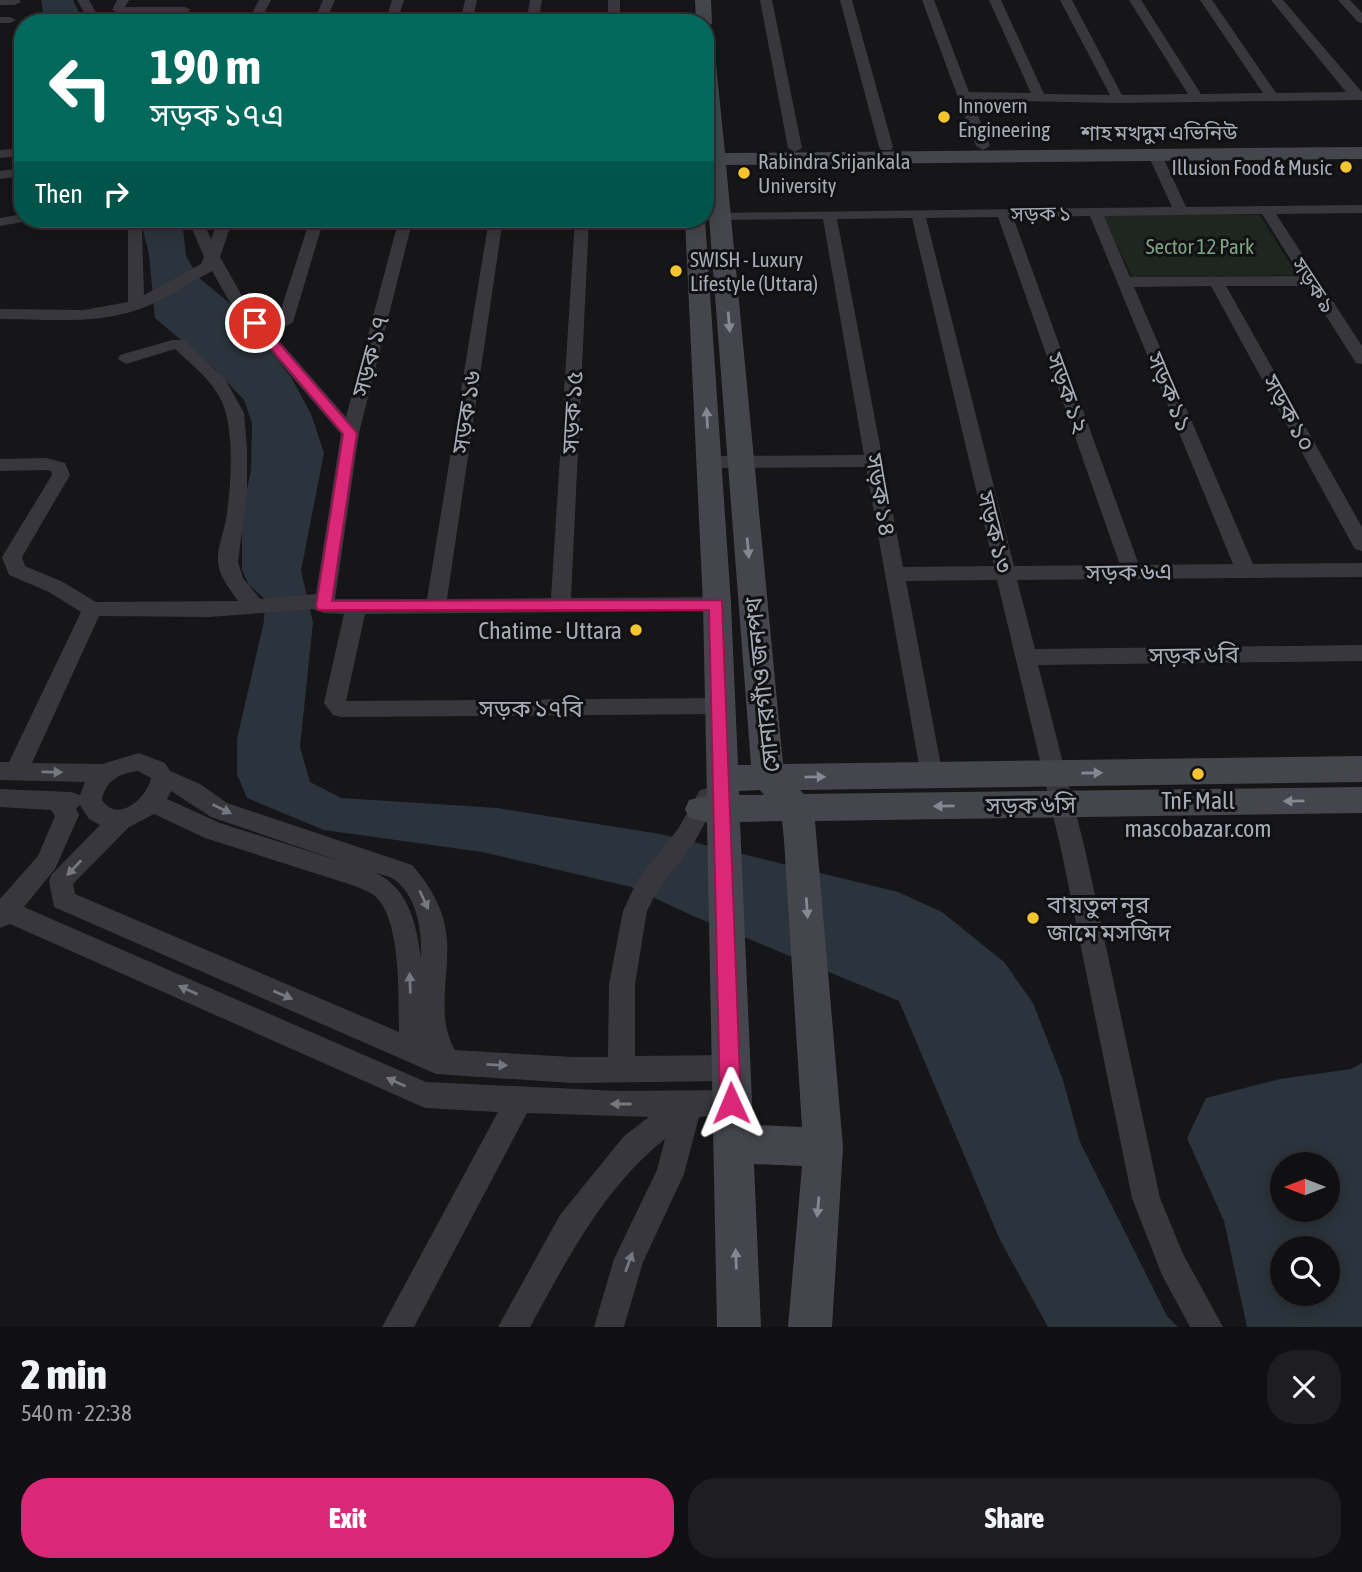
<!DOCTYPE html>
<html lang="en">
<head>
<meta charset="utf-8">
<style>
	body { margin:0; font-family:"Asap Condensed","Noto Sans Bengali",sans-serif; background:#1e1e20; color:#f1f3f6; height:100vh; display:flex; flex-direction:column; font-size:26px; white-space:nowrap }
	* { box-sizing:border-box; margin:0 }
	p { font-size:23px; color:#9c9d9f }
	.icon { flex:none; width:38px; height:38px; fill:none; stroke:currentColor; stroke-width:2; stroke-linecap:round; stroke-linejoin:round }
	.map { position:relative; height:1327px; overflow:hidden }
	.panel { display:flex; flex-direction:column; background:#101012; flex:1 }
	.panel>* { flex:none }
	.guide { position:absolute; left:14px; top:14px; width:700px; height:214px; border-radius:28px; box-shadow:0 4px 18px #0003,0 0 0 2px #303032; background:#00695c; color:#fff; overflow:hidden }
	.needle { width:46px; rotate:270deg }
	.controls { position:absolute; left:1270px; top:1152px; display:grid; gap:14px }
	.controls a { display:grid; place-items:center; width:70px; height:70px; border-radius:50%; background:#101012; box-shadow:0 4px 18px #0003,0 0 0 2px #303032; font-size:35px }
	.pin { position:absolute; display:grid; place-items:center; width:60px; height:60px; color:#fff; margin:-30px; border:4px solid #fff; border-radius:50%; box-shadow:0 2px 7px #0007 }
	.me { position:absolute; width:77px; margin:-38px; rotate:359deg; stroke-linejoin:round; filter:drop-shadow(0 0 5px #0008) }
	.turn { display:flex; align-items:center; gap:24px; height:147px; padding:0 21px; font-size:32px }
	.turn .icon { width:91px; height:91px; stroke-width:2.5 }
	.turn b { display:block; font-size:49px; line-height:60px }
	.then { display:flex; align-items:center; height:66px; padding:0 21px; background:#0003; gap:14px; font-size:26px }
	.round { display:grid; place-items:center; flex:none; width:74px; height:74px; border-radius:28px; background:#1e1e20 }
	.headline { display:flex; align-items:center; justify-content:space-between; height:119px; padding:0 21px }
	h1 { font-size:42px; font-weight:800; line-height:52px }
	.action { display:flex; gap:14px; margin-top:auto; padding:14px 21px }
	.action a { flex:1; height:80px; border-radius:28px; background:#db2777; color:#fff; font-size:28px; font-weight:800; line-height:80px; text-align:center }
	.action a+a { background:#1e1e20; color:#f1f3f6 }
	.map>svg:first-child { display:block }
	.green { fill:#1e261f }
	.water { fill:#2b333c; fill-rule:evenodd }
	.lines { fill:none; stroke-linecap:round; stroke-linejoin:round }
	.street { fill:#37373d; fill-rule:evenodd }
	.secondary { fill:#45464d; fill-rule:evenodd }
	.oneway { fill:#858893 }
	.oneway2 { fill:#757781 }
	.route { fill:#db2777; stroke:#8e194d; stroke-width:2 }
	.poi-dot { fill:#f5c530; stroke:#111113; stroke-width:2.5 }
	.labels { text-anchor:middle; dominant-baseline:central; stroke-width:6; stroke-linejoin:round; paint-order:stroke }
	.far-poi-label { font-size:21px; fill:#a7abb8; stroke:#111113; text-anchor:start }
	.far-street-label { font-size:21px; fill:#a7abb8; stroke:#111113 }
	.far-park-label { font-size:21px; fill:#7ea384; stroke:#111113 }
	.street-label { font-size:24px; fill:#a7abb8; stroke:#111113 }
	.poi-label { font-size:24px; fill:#a7abb8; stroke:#111113; text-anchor:end }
</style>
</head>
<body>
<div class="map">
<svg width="1362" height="1327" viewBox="0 0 1362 1327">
	<rect width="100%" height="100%" fill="#161618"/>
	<path class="green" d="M1103 215H1260L1297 275 1132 277Z"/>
	<path class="water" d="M41 0H73L84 23H45Z
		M140 219H182L186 256 198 277 233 306 291 377 311 414 324 453 301 571 313 622 300 747 310 782 341 798 497 808 660 834 898 892 942 912 1004 962 1033 1003 1063 1080 1080 1142 1167 1316 1178 1327H1048L1000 1240 899 1001 693 916 631 887 482 852 324 830 247 798 237 774V739L264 621 265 599 249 585 242 570V514L251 470 252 423 244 400 215 369 155 318 149 254Z
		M1362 1063V1327H1247L1224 1221 1187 1138 1206 1098 1280 1079 1351 1069ZM1283 1164H1328V1209H1283ZM1283 1248H1328V1293H1283Z"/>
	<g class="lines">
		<path class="street" d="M0 0H19L21 2 15 5H0Z
			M77 0H89L102 23H90Z
			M117 0H129L125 7H185L191 10 185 13H118L112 10Z
			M259 0H271L259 23H247Z
			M323 0H335L325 23H313Z
			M392 0H404L397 23H385Z
			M465 0H477L472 23H460Z
			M530 0H542L538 23H526Z
			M608 0H620V23H608Z
			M760 0H772L802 148 795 152 788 148Z
			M840 0H852L893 147 891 150H881L879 147Z
			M922 0H934L969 92 1031 93 989 0H1001L1044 94 1110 95 1060 0H1072L1122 95 1188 94 1129 0H1141L1201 94 1263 93 1200 0H1212L1276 93 1346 92 1271 0H1283L1362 92V100L1118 103 972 100 990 146 983 150 976 146Z
			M1338 0H1350L1362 13V23L1358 22Z
			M0 17H10L16 20 10 23H0Z
			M23 148V156L0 158V150Z
			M1155 151 1162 155 1186 207 1362 205V213L1276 214 1362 346V364L1356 363 1307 286H1226L1362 527V551L1355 549 1352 544 1211 286 1134 287 1253 564 1362 563V577L1017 580 1035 649 1362 645V661L1038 665 1085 849 1160 1198 1183 1254 1223 1327H1190L1162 1275 1132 1198 1061 849 997 580 906 581 943 776 940 782 932 785 924 782 921 776 866 467 709 468 700 462 709 456 864 455 823 219 720 220 715 219 713 216 715 213 1172 207 1148 155ZM1262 214 1301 276 1130 277 1104 216ZM1090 216 1233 564 1139 565 1013 217ZM998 217 1120 565 1014 566 926 218ZM912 218 994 566 903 567 837 219Z
			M23 168V176L0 179V171Z
			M23 214V219H30L28 221 0 226V218Z
			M123 219H137L142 231 144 295 201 264 204 257 188 219H202L211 239 219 219H233L220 257 246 303 346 417 399 219H413L359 433 335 599H427L489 219H503L447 599 551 598 575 219H589L571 598 717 597 724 599 727 604 724 609 717 611 365 614 346 701 721 698 729 700 732 706 729 712 721 714 341 717 333 715 324 703 344 614 324 613 313 609 209 617 99 616 32 763 102 764 139 753 165 763 170 771 200 784 227 803 412 865C428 883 443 907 446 932 452 971 434 1014 455 1050L572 1057H608L609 984 623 911 638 879 678 829 700 790 708 788 716 790 719 797 694 843 656 893 647 911 635 984V1056L730 1055 740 1059 743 1068 740 1077 730 1081 572 1083 436 1074 427 1070 54 907 49 881 52 874 100 825 89 819 80 805 76 809 79 815 55 869 24 907 426 1082 618 1091 731 1090 741 1094 745 1103 741 1112 731 1116 699 1117 684 1174 643 1262 624 1327H594L614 1259 657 1170 665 1139C604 1187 567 1260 530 1327H498L560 1215 624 1136 649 1117 527 1113 414 1327H382L498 1112 425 1108 10 924 0 928V899L38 856 55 816 51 810 0 807V789L71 792 80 795 85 782 0 780V762H9L81 612 49 592 9 575 2 557 52 475 51 471 46 470 0 471V459L46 458 65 463 70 475 22 557 25 566 63 582 96 602 238 601C231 591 222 580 219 568 215 553 223 535 226 520 231 489 235 430 222 402 212 380 192 365 175 349L126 364 118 359 120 355 172 340H184L225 379 244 413 247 448V491L238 562 243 578 260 599 316 594 341 434 233 308 212 271C189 283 165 300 140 309 96 325 46 319 0 319V309L84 310 128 302V231ZM138 771 151 778C147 798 118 824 102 800 105 781 120 773 138 771ZM171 791 211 817 343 862 220 823 167 799ZM154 814 205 838 355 886C362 889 370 892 375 896 402 920 398 999 399 1032L75 894 73 884 129 827ZM374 872C381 875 390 876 395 880 418 898 422 932 421 958 416 923 409 888 374 872Z
			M310 219H324L293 322 285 327 279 325 277 322Z"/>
		<path class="secondary" d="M695 0H711L712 23 710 26 705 28V23H696Z
			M705 29 713 34 725 153 1362 147V159L726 165 783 764 1362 756V782L800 790 804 794 1362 787V813L815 821 843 1147 832 1327H788L802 1166 754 1164 761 1327H717L707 822 689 818 685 809 689 800 707 796 703 604 685 219H705L731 604 738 765H751L705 165ZM760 790 764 795H739V791ZM782 821 784 840 802 1127 753 1125 740 822Z"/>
	</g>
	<defs><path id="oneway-solid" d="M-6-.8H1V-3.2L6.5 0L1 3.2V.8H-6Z" transform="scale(1.75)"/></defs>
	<g class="oneway">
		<use href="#oneway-solid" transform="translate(729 322) rotate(85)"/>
		<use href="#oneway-solid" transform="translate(707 418) rotate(-93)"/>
		<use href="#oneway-solid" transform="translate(748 548) rotate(85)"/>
		<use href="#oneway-solid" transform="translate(1092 773) rotate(-1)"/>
		<use href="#oneway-solid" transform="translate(815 777) rotate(-1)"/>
		<use href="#oneway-solid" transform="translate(1294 801) rotate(179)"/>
		<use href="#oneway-solid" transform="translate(944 806) rotate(179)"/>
		<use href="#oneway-solid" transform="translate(807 908) rotate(86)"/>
		<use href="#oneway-solid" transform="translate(818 1207) rotate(95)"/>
		<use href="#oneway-solid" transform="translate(736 1259) rotate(-92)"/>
	</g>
	<g class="oneway2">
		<use href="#oneway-solid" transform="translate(52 772) rotate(1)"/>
		<use href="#oneway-solid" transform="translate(222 809) rotate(26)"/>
		<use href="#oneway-solid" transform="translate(74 868) rotate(133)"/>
		<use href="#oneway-solid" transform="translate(424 900) rotate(65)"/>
		<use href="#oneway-solid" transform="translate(410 983) rotate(-92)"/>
		<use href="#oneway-solid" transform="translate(188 990) rotate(-156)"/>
		<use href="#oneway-solid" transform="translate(283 995) rotate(23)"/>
		<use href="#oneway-solid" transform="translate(497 1065) rotate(3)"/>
		<use href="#oneway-solid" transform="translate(396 1082) rotate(-156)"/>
		<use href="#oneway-solid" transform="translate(621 1104) rotate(-180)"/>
		<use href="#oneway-solid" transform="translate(629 1262) rotate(-70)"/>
	</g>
	<path class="route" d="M255 319 259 320 357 433 332 601 722 600 741 1103 738 1110 731 1113 723 1110 720 1103 709 610H318L316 606 343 434 251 325 249 323Z"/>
	<g class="poi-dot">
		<circle cx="944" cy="117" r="7"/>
		<circle cx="1346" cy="167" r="7"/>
		<circle cx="744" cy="173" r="7"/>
		<circle cx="676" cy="271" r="7"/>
		<circle cx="636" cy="630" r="7"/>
		<circle cx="1198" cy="774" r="7"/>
		<circle cx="1033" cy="918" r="7"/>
	</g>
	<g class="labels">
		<g class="far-poi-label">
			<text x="958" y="105">Innovern<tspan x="958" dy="24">Engineering</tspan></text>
			<text x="758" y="161">Rabindra Srijankala<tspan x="758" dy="24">University</tspan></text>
			<text x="1332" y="167" text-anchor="end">Illusion Food &amp; Music</text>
			<text x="690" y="259">SWISH - Luxury<tspan x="690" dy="24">Lifestyle (Uttara)</tspan></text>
		</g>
		<g class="far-street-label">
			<text x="1159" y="132">শাহ মখদুম এভিনিউ</text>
			<text transform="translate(1041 213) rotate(-1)">সড়ক ১</text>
			<text transform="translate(1314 285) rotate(57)">সড়ক ৯</text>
		</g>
		<g class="far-park-label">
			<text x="1200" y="246">Sector 12 Park</text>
		</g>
		<g class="street-label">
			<text transform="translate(370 356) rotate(-75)">সড়ক ১৭</text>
			<text transform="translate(1170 392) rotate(67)">সড়ক ১১</text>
			<text transform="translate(1068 393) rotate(70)">সড়ক ১২</text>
			<text transform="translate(466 412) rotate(-81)">সড়ক ১৬</text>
			<text transform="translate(572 412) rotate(-87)">সড়ক ১৫</text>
			<text transform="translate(1289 413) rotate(61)">সড়ক ১০</text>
			<text transform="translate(881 495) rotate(80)">সড়ক ১৪</text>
			<text transform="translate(995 532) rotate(76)">সড়ক ১৩</text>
			<text transform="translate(1129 572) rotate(-1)">সড়ক ৬এ</text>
			<text transform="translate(1194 655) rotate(-1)">সড়ক ৬বি</text>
			<text transform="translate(762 685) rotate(-96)">সোনারগাঁও জনপথ</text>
			<text x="531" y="708">সড়ক ১৭বি</text>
			<text transform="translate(1031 805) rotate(-1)">সড়ক ৬সি</text>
		</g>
		<g class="poi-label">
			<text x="622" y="630">Chatime - Uttara</text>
			<text x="1198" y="800" text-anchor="middle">TnF Mall<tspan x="1198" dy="28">mascobazar.com</tspan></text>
			<text x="1047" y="904" text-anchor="start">বায়তুল নূর<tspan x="1047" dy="28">জামে মসজিদ</tspan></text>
		</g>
	</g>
</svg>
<div class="controls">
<a><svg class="needle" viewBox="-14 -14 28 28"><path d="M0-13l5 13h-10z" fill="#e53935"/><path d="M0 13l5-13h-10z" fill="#9c9d9f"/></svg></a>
<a><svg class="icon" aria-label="search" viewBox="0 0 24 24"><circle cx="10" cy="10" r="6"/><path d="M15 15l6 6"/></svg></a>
</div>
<div class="pin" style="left:255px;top:323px;background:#d93025"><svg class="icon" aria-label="arrive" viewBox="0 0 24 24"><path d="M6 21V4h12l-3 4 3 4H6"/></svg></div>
<svg class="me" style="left:731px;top:1103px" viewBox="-20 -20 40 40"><path d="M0-17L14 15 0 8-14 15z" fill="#db2777" stroke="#fff" stroke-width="4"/></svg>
<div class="guide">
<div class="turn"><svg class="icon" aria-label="left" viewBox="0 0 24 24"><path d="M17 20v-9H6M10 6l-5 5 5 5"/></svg><div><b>190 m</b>সড়ক ১৭এ</div></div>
<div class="then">Then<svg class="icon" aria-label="right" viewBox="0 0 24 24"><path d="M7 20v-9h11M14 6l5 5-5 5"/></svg></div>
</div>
</div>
<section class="panel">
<div class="headline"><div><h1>2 min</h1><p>540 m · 22:38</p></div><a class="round"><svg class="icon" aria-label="close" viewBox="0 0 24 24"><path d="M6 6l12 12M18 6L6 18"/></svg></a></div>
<div class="action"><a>Exit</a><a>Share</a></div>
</section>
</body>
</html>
